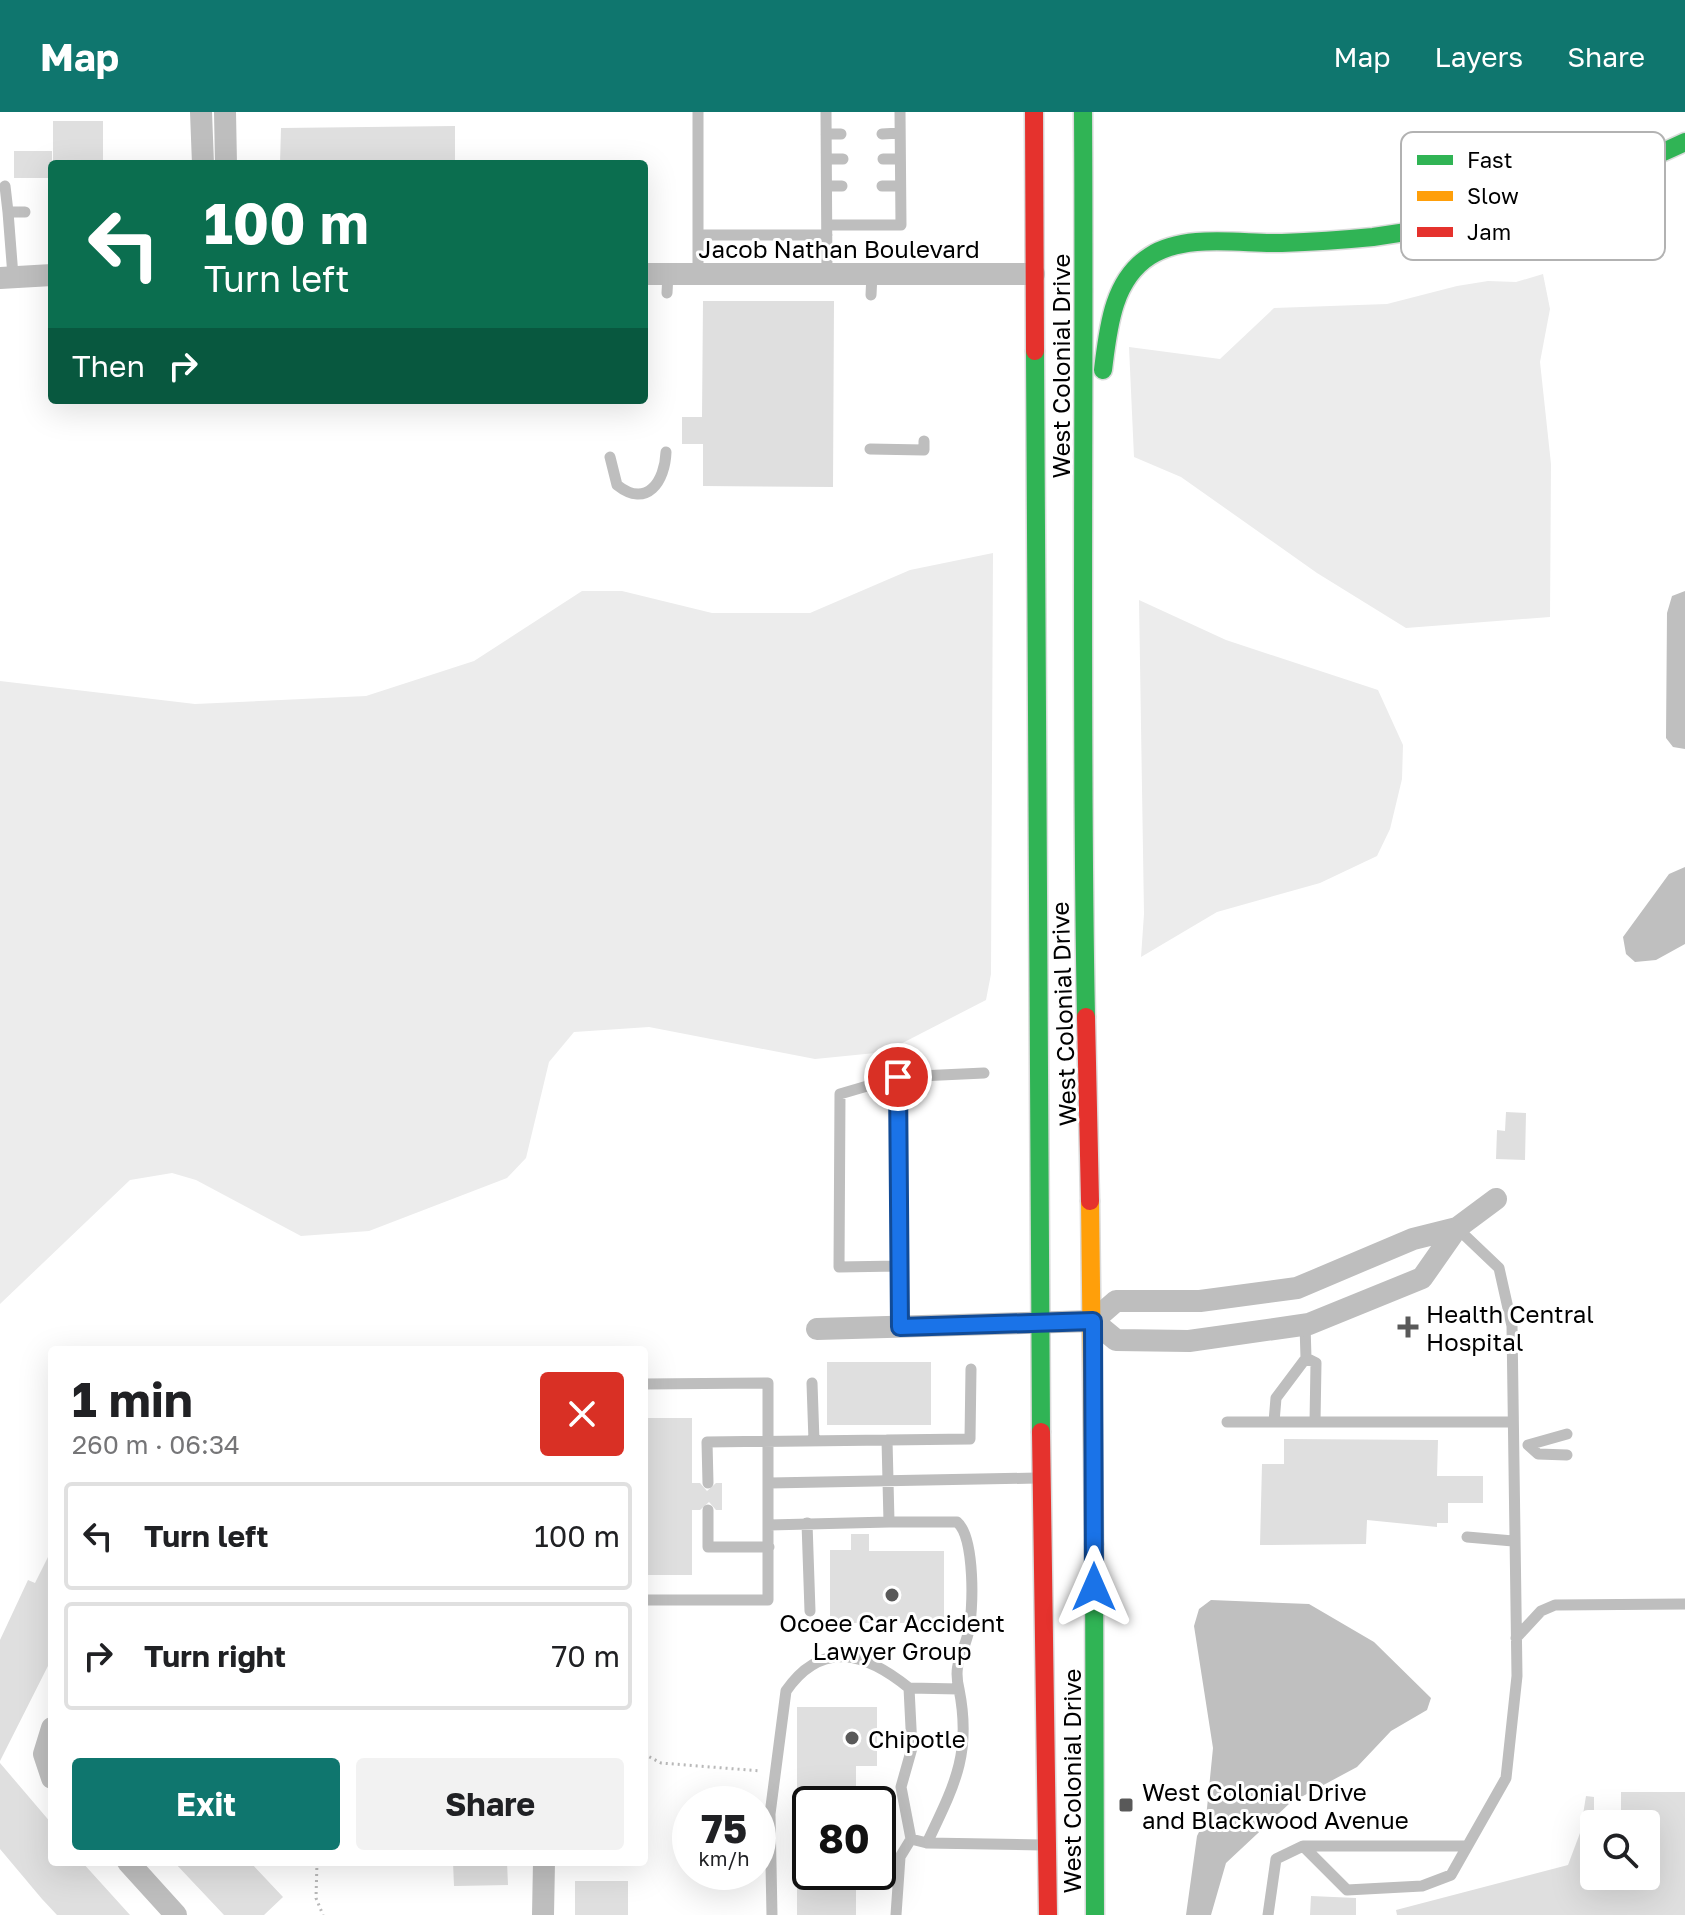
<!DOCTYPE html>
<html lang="en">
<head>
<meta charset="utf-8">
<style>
	body { margin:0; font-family:"Golos Text",sans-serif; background:#f2f2f2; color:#202124; height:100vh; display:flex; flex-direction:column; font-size:30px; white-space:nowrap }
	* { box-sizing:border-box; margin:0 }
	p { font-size:26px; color:#757577 }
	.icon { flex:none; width:44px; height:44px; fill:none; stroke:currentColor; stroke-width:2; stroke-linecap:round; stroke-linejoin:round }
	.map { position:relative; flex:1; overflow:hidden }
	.side { position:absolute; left:48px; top:1234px; width:600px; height:520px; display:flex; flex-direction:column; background:#fff; border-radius:8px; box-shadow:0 8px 32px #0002 }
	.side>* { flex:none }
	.hud { position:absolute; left:48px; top:48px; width:600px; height:244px; border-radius:8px; box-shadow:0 8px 32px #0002; background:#0b6e4f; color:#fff; overflow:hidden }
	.controls { position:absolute; left:1580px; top:1698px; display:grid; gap:16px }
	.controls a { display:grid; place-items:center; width:80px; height:80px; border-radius:8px; background:#fff; box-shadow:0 8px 32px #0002; font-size:40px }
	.speed { position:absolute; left:672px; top:1674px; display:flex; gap:16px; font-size:40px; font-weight:700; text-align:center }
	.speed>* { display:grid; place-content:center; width:104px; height:104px; border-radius:50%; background:#fff; box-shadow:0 8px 32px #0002; line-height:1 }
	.speed small { font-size:20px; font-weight:400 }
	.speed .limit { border:4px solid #111; border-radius:12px; background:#fff; color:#111 }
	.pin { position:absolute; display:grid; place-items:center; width:68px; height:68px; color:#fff; margin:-34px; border:4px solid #fff; border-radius:50%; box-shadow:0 2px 8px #0007 }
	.me { position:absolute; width:88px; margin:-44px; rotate:0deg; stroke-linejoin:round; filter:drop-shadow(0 0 6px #0008) }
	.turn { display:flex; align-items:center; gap:28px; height:168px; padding:0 24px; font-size:36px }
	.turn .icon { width:104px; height:104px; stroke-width:2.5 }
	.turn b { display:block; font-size:56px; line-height:68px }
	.then { display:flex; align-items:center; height:76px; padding:0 24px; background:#0003; gap:16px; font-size:30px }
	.round { display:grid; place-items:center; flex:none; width:84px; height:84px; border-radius:8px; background:#f2f2f2 }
	.headline { display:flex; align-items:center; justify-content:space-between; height:136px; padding:0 24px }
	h1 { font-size:48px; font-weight:700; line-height:60px }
	.button { display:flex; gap:16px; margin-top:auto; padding:16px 24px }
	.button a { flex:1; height:92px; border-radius:8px; background:#0f766e; color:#fff; font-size:32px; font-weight:700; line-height:92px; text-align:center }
	.button a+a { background:#f2f2f2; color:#202124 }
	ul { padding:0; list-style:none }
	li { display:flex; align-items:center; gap:24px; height:108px; margin:0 16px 12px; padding:0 8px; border:4px solid #e0e0e0; border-radius:8px }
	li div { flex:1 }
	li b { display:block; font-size:30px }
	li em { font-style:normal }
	header { display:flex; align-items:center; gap:48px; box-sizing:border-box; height:112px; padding:0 40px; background:#0f766e; color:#fff }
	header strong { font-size:38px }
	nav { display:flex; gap:44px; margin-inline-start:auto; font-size:28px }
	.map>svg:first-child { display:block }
	.green { fill:#ececec }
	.water { fill:#bfbfbf }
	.building { fill:#dfdfdf }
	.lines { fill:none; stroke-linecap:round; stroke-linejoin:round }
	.fast-casing { stroke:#dbdbdb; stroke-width:21 }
	.slow-casing { stroke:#dbdbdb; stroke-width:21 }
	.jam-casing { stroke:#dbdbdb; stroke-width:21 }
	.path { stroke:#b9b9b9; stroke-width:3; stroke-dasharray:2 4; stroke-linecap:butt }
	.lane { stroke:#bebebe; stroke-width:11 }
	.street { stroke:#bebebe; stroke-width:22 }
	.fast { stroke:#30b455; stroke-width:18 }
	.slow { stroke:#ff9f0a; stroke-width:18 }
	.jam { stroke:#e5322d; stroke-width:18 }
	.route-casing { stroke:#114b97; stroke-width:20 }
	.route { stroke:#1a73e8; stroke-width:14 }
	.poi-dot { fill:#595959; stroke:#fff; stroke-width:3 }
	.labels { text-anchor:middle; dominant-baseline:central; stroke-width:6; stroke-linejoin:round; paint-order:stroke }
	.street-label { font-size:24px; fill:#000; stroke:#fff }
	.poi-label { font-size:24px; fill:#000; stroke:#fff; text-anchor:start }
	.key { fill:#fff; stroke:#b2b2b2; stroke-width:2 }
	.key-label { font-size:22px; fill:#000 }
</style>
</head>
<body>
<header>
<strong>Map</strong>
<nav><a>Map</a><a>Layers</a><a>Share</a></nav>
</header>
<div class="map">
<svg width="1685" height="1803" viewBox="0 0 1685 1803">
	<rect width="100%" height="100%" fill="#fff"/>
	<path class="green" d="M1543 162 1550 197 1540 250 1551 352 1550 505 1406 516 1317 461 1181 365 1134 345 1129 235 1220 247 1274 196 1387 192 1457 174 1488 169 1516 170Z
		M993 441 991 862 986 888 885 940 815 947 649 915 574 920 549 950 526 1046 507 1066 369 1119 301 1124 196 1068 172 1061 130 1068 0 1192V569L195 592 366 584 474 549 582 479H622L712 501H810L910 458Z
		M1139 488 1226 528 1378 578 1403 633 1402 667 1390 717 1377 744 1320 771 1217 800 1141 845 1144 802Z"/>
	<path class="water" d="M1685 479V637L1673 635 1666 626 1667 501 1672 484Z
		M1685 755V832L1656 848 1635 850 1626 842 1623 825 1669 762Z
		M1211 1488 1309 1492 1374 1530 1431 1586 1427 1598 1391 1619 1357 1655 1290 1691 1226 1751 1211 1803H1186L1197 1724 1206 1706 1213 1636 1194 1514 1199 1497Z"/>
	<path class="building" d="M53 9H103V52H53Z
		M455 14V52H280L281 16Z
		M14 39H52V66H14Z
		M703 189H834L833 375 703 374V332H682V305H702Z
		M1506 1000 1526 1001 1525 1048 1496 1047 1497 1018 1505 1019Z
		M827 1250H931V1313H827Z
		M644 1306H692V1371H700L707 1379 716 1371H722V1398H716L709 1390 700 1398H692V1463H644Z
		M1284 1327 1438 1328 1437 1364H1483V1391H1448V1411H1437V1415L1367 1408 1366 1432 1260 1433 1262 1352H1284Z
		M851 1422H869V1439H944V1511H830V1438H851Z
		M52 1437V1546L0 1649V1528L28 1468 35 1471Z
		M797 1595H877V1654H856V1692H797Z
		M0 1651 52 1712V1750H82L130 1803H57L42 1787 0 1737Z
		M1621 1680H1685V1803H1397L1396 1798 1568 1753 1580 1721 1586 1684 1594 1685V1764H1646V1712H1621Z
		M174 1750H250L283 1785 264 1803H224Z
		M453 1750H507L508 1773 454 1774Z
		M797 1760H856V1803H797Z
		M575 1769H628V1803H575Z
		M1311 1784 1356 1786V1803H1310Z"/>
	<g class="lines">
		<defs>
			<path id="fast" d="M1083 0C1085 302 1080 603 1086 905
				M1035 239 1041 1320
				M1103 258C1108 218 1112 168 1150 144 1186 121 1241 132 1282 131 1312 130 1342 128 1373 125 1483 111 1585 78 1685 30
				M1094 1432 1095 1803"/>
			<path id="slow" d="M1090 1089 1094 1432"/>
			<path id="jam" d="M1034 0 1035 239
				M1086 905 1090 1089
				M1041 1320 1048 1803"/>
		</defs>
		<use href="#fast" class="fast-casing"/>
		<use href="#slow" class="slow-casing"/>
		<use href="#jam" class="jam-casing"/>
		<path class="path" d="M644 1642 661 1651 761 1659
			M317 1750 316 1786 323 1803"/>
		<path class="lane" d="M698 0V162
			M826 0 827 162
			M826 22H841
			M882 22 900 21
			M827 47H843
			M883 47H900
			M5 74 8 100
			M827 74H842
			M882 74H900
			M827 113H901L900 0
			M698 123H827
			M13 164 8 100H25
			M667 181 668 162
			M871 183 872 162
			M870 337 924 338V329
			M610 345 617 373C647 397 665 369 666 340
			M898 965 900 1215
			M899 1154 839 1155 840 982 898 965 984 961
			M1306 1246 1316 1251 1315 1310
			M812 1271 814 1329
			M644 1272 768 1271V1488H644
			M1227 1310H1512
			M1274 1310 1276 1286 1306 1246 1305 1213
			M1567 1322 1528 1333 1538 1342 1567 1343
			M887 1328 970 1327 971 1257
			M708 1371 707 1330 887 1328 889 1410H957C975 1425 974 1499 968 1522 962 1545 953 1552 959 1577
			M770 1371 1037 1366
			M708 1398V1435H769
			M807 1411 810 1499
			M769 1413 889 1410
			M1467 1425 1513 1429
			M1516 1526 1541 1499 1555 1493 1685 1492
			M911 1727 927 1731 1042 1733
			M1303 1734H1467
			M772 1803 770 1702 786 1579C822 1527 866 1541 909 1576
			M896 1803 900 1745 911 1727 901 1675 912 1636 909 1576 959 1577C972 1642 954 1674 927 1731
			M1268 1803 1276 1747 1303 1734 1347 1778 1422 1774 1451 1763 1506 1666 1517 1564 1512 1214 1499 1156 1457 1116"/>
		<path class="street" d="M201 0 203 52
			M225 0 226 52
			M644 162H1034
			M0 166 52 163
			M1093 1209 1116 1228 1189 1229 1309 1212 1422 1166 1457 1116 1496 1087
			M817 1217 1093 1209 1116 1189H1200L1297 1176 1413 1127 1457 1116
			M52 1616 44 1642 52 1666
			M128 1750 176 1803
			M543 1803 544 1750"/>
		<use href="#fast" class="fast"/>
		<use href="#slow" class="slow"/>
		<use href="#jam" class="jam"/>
	</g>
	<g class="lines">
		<defs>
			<path id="route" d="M898 965 900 1215 1093 1209 1094 1475"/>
		</defs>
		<use href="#route" class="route-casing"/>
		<use href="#route" class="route"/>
	</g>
	<g class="poi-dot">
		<path d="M1404 1203h8v8h8v8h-8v8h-8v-8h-8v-8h8z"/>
		<circle cx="892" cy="1483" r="8"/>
		<circle cx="852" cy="1626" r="8"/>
		<rect x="1118" y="1685" width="16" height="16" rx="4"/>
	</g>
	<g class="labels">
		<g class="street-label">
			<text x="839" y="136">Jacob Nathan Boulevard</text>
			<text transform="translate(1060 254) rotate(-90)">West Colonial Drive</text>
			<text transform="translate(1063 902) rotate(-92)">West Colonial Drive</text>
			<text transform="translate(1071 1669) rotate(-90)">West Colonial Drive</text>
		</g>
		<g class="poi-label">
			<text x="1426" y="1201">Health Central<tspan x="1426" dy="28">Hospital</tspan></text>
			<text x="892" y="1510" text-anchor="middle">Ocoee Car Accident<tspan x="892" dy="28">Lawyer Group</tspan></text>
			<text x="868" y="1626">Chipotle</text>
			<text x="1142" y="1679">West Colonial Drive<tspan x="1142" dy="28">and Blackwood Avenue</tspan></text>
		</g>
	</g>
	<rect x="1401" y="20" width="264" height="128" rx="12" class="key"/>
	<rect x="1417" y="43" width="36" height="10" fill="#30b455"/>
	<rect x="1417" y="79" width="36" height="10" fill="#ff9f0a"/>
	<rect x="1417" y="115" width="36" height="10" fill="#e5322d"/>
	<g class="key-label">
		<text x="1467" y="56">Fast</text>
		<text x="1467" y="92">Slow</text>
		<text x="1467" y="128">Jam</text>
	</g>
</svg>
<div class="controls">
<a><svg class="icon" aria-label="search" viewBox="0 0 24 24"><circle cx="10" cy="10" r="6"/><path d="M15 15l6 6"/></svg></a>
</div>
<div class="speed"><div>75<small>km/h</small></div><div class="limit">80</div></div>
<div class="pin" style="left:898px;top:965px;background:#d93025"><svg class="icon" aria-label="arrive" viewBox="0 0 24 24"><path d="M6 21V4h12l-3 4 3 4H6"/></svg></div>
<svg class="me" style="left:1094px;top:1475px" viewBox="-20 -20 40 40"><path d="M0-17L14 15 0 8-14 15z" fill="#1a73e8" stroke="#fff" stroke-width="4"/></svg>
<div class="hud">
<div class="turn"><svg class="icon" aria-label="left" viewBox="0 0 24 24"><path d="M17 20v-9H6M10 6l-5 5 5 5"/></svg><div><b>100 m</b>Turn left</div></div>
<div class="then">Then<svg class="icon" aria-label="right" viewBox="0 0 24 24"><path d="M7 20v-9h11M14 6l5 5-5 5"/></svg></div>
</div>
<section class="side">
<div class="headline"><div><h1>1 min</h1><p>260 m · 06:34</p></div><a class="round" style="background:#d93025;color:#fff"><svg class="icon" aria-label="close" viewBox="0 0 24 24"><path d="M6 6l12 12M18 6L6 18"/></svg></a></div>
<ul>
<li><svg class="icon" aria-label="left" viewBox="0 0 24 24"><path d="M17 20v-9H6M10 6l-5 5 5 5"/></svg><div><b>Turn left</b></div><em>100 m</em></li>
<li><svg class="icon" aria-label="right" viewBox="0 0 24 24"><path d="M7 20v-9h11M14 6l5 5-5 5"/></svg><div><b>Turn right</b></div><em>70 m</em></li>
</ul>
<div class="button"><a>Exit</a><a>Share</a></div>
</section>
</div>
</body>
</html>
